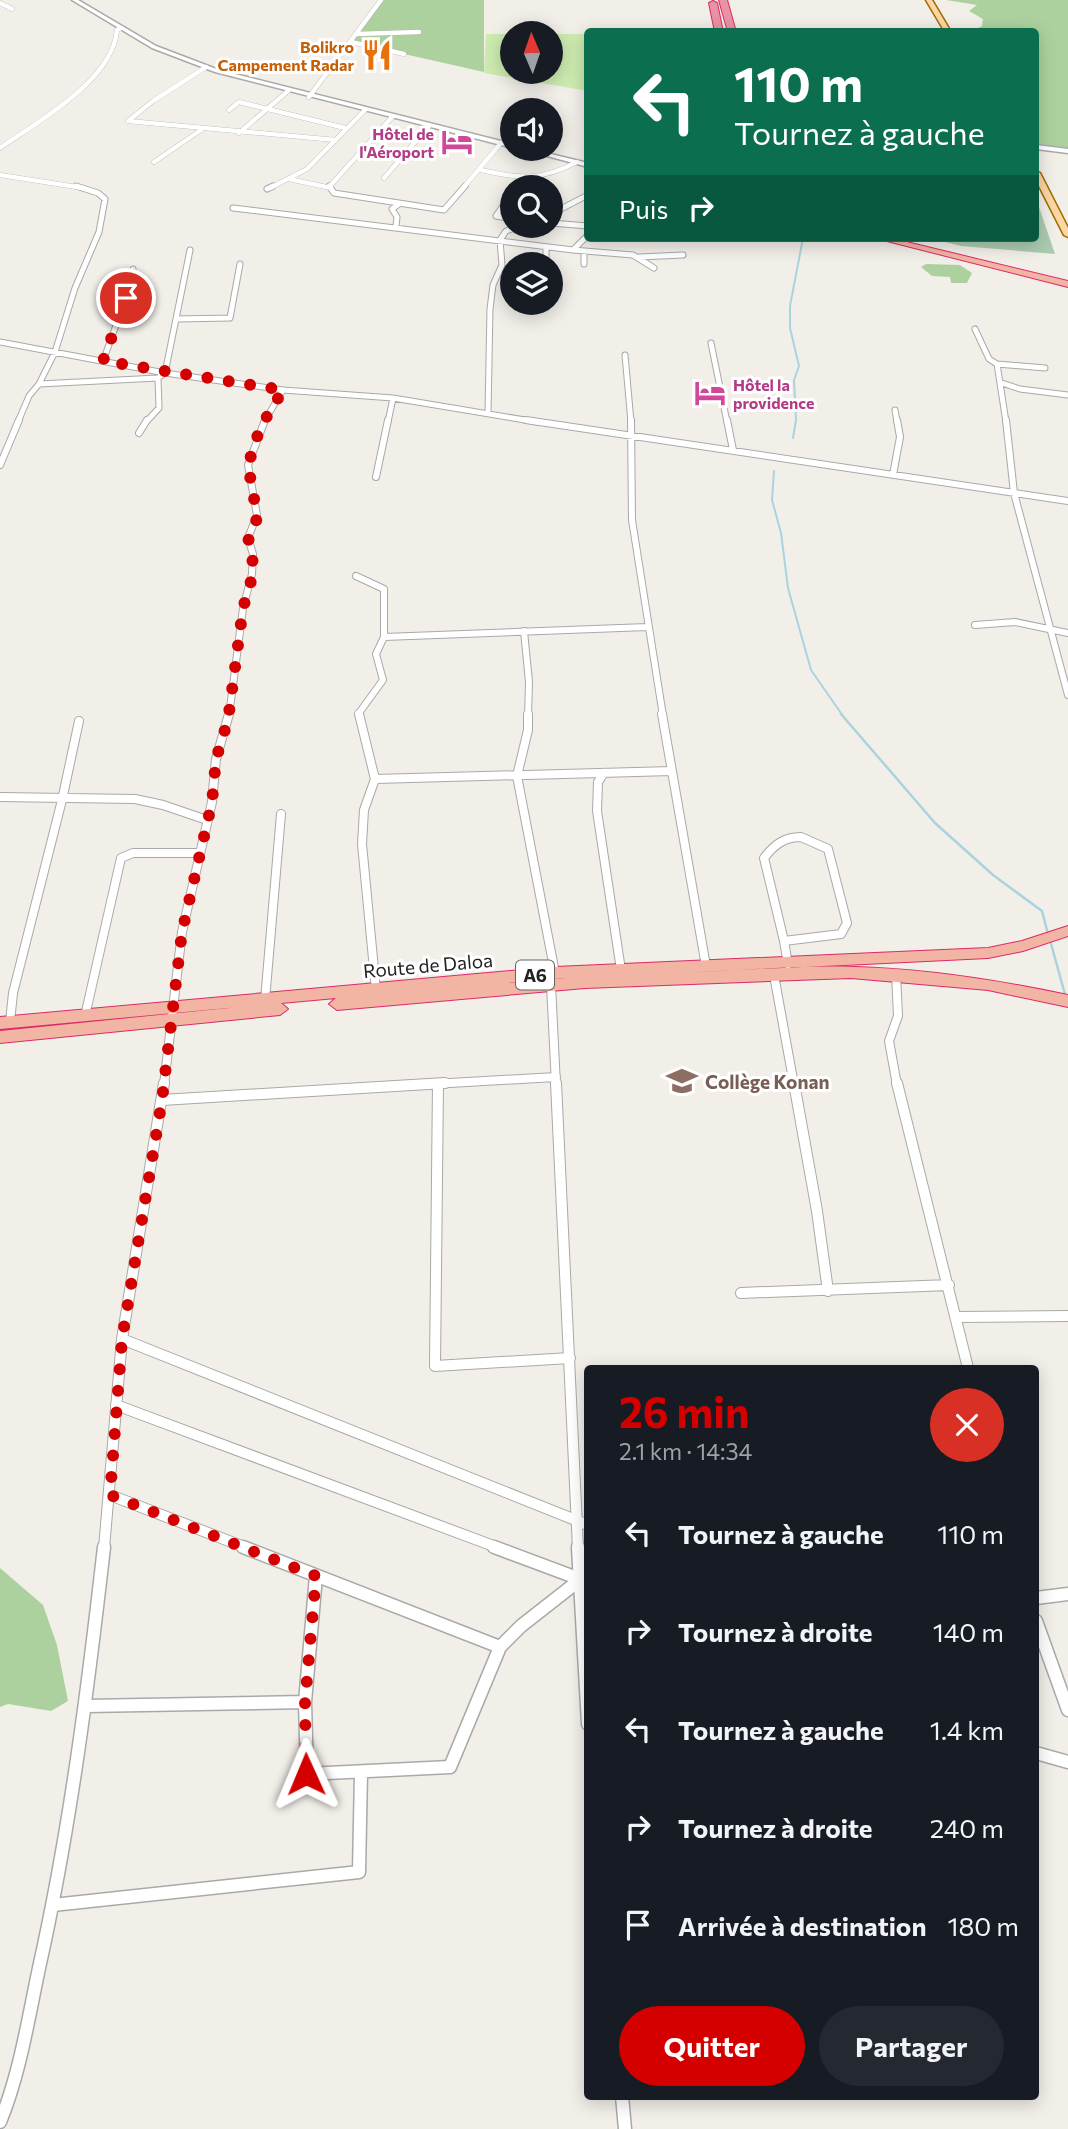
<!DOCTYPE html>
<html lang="fr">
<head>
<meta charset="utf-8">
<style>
	body { margin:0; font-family:Commissioner,sans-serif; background:#242831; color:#f1f3f6; height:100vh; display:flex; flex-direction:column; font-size:26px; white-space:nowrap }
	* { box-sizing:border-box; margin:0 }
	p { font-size:23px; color:#9ea1a6 }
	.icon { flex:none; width:38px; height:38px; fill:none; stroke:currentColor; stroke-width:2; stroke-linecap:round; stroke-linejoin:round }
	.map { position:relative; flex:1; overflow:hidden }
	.details { position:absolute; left:584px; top:1365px; width:455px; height:735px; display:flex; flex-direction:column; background:#171b24; border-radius:7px; box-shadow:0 4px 18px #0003 }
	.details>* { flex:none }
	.guide { position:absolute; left:584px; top:28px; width:455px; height:214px; border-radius:7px; box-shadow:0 4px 18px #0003; background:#0b6e4f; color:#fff; overflow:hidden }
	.needle { width:46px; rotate:358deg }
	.tools { position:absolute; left:500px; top:21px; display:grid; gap:14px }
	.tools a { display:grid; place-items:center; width:63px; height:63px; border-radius:50%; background:#171b24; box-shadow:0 4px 18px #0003; font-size:35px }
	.pin { position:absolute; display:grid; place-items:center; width:60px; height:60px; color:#fff; margin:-30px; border:4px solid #fff; border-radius:50%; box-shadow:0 2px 7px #0007 }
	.me { position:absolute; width:77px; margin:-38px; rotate:359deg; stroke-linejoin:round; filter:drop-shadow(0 0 5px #0008) }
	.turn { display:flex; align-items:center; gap:24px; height:147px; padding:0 35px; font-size:32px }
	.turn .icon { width:91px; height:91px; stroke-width:2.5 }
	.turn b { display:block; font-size:49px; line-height:60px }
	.then { display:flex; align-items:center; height:66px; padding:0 35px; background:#0003; gap:14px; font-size:26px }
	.round { display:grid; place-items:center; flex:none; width:74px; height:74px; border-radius:37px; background:#242831 }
	.head { display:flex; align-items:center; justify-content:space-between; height:119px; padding:0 35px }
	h1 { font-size:42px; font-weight:700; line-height:52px; color:#d40000 }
	.button { display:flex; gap:14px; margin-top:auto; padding:14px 35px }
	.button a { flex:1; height:80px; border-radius:42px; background:#d40000; color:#fff; font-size:28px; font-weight:700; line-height:80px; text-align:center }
	.button a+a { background:#242831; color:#f1f3f6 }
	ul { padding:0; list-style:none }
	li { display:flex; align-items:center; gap:21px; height:98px; padding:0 35px }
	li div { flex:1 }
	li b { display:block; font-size:26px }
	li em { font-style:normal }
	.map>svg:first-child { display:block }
	.grass { fill:#cdebb0 }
	.forest { fill:#add19e }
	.cemetery { fill:#aacbaf }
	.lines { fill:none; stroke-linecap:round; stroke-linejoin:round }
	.stream-far1 { stroke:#aad3df; stroke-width:2 }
	.stream { stroke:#aad3df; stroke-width:2.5 }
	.minor-far5-casing { stroke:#a9a9a9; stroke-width:5 }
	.minor-far4-casing { stroke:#a9a9a9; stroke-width:7 }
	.minor-far3-casing { stroke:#a9a9a9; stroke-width:8 }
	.minor-far2-casing { stroke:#a9a9a9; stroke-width:10 }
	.minor-far1-casing { stroke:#a9a9a9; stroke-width:12 }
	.minor-casing { stroke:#a9a9a9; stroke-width:15 }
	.tertiary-casing { stroke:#a9a9a9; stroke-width:3 }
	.primary-casing { stroke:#a06b00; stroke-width:3 }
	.trunk-casing { stroke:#dc2a67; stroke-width:2 }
	.motorway-casing { stroke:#dc2a67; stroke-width:2 }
	.minor-far5 { stroke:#fff; stroke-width:4.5 }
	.minor-far4 { stroke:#fff; stroke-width:5 }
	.minor-far3 { stroke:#fff; stroke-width:6 }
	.minor-far2 { stroke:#fff; stroke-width:8 }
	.minor-far1 { stroke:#fff; stroke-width:10 }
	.minor { stroke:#fff; stroke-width:12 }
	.tertiary { fill:#fff; fill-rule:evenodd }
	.primary { fill:#fcd6a4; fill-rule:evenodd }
	.trunk { fill:#f2b4a3; fill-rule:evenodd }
	.motorway { fill:#e892a2; fill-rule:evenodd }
	.route { stroke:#d40000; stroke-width:12; stroke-dasharray:0 21.6 }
	.labels { text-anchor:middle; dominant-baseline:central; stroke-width:6; stroke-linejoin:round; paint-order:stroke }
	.far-food-label { font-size:16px; font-weight:bold; fill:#c56008; stroke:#fff; text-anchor:end }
	.far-hotel-label { font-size:16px; font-weight:bold; fill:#b23c85; stroke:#fff; text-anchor:end }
	.shield { fill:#fff; stroke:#646464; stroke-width:2 }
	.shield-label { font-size:18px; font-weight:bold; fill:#222 }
	.street-label { font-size:19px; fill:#222; stroke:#fff }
	.education-label { font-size:19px; font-weight:bold; fill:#785e54; stroke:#fff; text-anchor:start }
</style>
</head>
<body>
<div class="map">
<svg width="1068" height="2129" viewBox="0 0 1068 2129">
	<rect width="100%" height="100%" fill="#f2efe9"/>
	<path class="grass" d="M486 34H513V72H551V34H588V91L484 73Z"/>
	<path class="forest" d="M382 0H484V72L351 42Z
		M946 0H1068V148L1036 144V32L972 31 982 26 983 19 969 11 977 5Z
		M926 264 960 265 972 273 967 283H951L950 277 932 276 921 267Z
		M0 1568 43 1605 57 1645 68 1701 51 1711 8 1704 0 1707Z"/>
	<path class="cemetery" d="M1036 198 1055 254 961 246 929 238H1036Z"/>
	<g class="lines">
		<path class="stream-far1" d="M866 238 869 239
			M793 438 796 420 794 380 799 366 790 328V306L803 238
			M774 471 772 500 781 533 788 588 811 670 843 716"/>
		<path class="stream" d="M841 714 935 823 993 875 1042 911 1048 934
			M1050 940 1066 998"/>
		<defs>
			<path id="minor-far5" d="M0 3 12 9
				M356 34 419 32
				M351 42 404 54
				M206 67 153 101 128 121 336 140
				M309 97 381 0
				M229 110 239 102 345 128
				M239 133 288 91
				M0 148C39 121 113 80 117 30L121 28
				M154 162 201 130
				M481 170C520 179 540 181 577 162
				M0 175 83 188
				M384 178 429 126
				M289 179 331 188
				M330 186 392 117
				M270 188 307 169 365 110
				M463 188 501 143"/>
			<path id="minor-far4" d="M329 186 334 193 444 210 465 186
				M267 189 273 186
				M513 200H507L496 216 513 219
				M233 208 573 250 588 235
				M551 214 588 195
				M551 223 588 226
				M396 226 397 217 392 209 399 204
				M546 248V264
				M573 250 633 255 654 268
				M584 251V264
				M639 257 683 255
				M176 319 230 318 240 264
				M975 329 989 359 997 364 1006 422
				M0 342 165 373 283 390 393 398 537 422
				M711 343 727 422
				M625 355 631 422
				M103 361 126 298 133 269
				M997 364 1045 368
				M1002 383 1020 389 1068 395
				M39 384 158 378
				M895 410 897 422
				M488 412 490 309 493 285 502 265 500 240 506 231 520 226
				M18 422 29 396 39 384 55 352 75 288 99 232 105 199 98 193 76 186
				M146 422 159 408 158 378 165 373 190 250
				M264 422 283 390
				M388 422 393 398"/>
			<path id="minor-far3" d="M526 420 1068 501
				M631 420 632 520 663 716
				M727 420 733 450
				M1006 420 1014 493 1068 695
				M139 433 147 420
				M0 465 19 420
				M893 475 900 437 897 420
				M376 477 388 420
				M356 576 384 589V637
				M975 625 1015 622 1068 633
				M524 631 529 682 528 716
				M229 716 243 608 252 574 253 554 248 538 257 515 248 465 265 420
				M360 716 359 713 383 680 376 654 384 637 647 627"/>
			<path id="minor-far2" d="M359 714 375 779 364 810 362 844 376 990
				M528 714V730L517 776 555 973
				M662 714 706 966
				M604 773 598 782 597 811 621 970
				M375 779 672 771
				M0 797 135 799 163 805 207 820
				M801 837 828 849 847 923 841 934 784 941 764 858C774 845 784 837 801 837Z
				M784 941 788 964
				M896 974 898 1016 889 1041 897 1085
				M774 975 794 1085
				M551 985 556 1085
				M265 1000 281 814
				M85 1016 121 858 133 853H200
				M10 1022 13 993 62 800 79 721
				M164 1085 182 932 212 802 216 759 229 714
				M415 1085 556 1077"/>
			<path id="minor-far1" d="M556 1083 578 1548
				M794 1083 817 1211 828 1291
				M897 1083 968 1368
				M438 1084 435 1366 570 1358
				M162 1100 445 1083
				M741 1293 949 1285
				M957 1317 1068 1316
				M122 1339 588 1525
				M116 1405 499 1548
				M110 1495 247 1548
				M104 1548 122 1339 164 1083"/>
			<path id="minor" d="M243 1547 500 1647
				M494 1547 588 1582
				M578 1547 588 1724
				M316 1576 305 1702 307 1774 450 1767 500 1647 521 1626 581 1579
				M1036 1598 1068 1594
				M1036 1621 1068 1710
				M86 1706 305 1702
				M1036 1753 1068 1762
				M53 1905 359 1872 361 1773
				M622 2096 625 2129
				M0 2122C20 2073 28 2020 39 1968 70 1829 88 1688 104 1547"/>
			<path id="tertiary" d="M72 0H78L156 46 219 70 513 144V148L215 72 152 48Z
				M1036 145 1068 149V153L1036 149Z
				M521 149H530L588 163V167Z"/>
			<path id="primary" d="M926 0H932L951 32H945Z
				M1036 171 1040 173 1068 228V237L1064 235 1036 180Z"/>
			<path id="trunk" d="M875 238H890L1068 281V287Z
				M1068 926V936L1023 951 988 958 677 973C736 971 796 965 855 967 927 969 997 980 1068 995V1007L988 990 851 978 585 988 337 1010 329 1004 336 998 281 1003 288 1009 280 1015 0 1043V1031L239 1007 0 1029V1017L555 967 988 948 1022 941ZM565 978 397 993 555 979Z"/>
			<path id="motorway" d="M719 0H727L736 32H728Z
				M713 1 717 3 723 32H715L709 3Z"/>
		</defs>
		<use href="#minor-far5" class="minor-far5-casing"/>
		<use href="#minor-far4" class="minor-far4-casing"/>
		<use href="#minor-far3" class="minor-far3-casing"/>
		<use href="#minor-far2" class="minor-far2-casing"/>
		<use href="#minor-far1" class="minor-far1-casing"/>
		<use href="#minor" class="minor-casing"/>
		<use href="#tertiary" class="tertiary-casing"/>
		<use href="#primary" class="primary-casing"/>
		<use href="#trunk" class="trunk-casing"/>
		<use href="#motorway" class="motorway-casing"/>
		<use href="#minor-far5" class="minor-far5"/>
		<use href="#minor-far4" class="minor-far4"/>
		<use href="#minor-far3" class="minor-far3"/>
		<use href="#minor-far2" class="minor-far2"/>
		<use href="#minor-far1" class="minor-far1"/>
		<use href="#minor" class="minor"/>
		<use href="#tertiary" class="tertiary"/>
		<use href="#primary" class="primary"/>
		<use href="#trunk" class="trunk"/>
		<use href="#motorway" class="motorway"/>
	</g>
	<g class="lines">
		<path class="route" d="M126 298 103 361 283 390 260 428 248 465 257 515 256 522 248 538 253 554 251 581 243 608 228 720 216 759 212 802 182 932 162 1100 122 1339 110 1495 316 1576 305 1702 306 1774"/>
	</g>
	<defs>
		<symbol id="restaurant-bare" viewBox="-9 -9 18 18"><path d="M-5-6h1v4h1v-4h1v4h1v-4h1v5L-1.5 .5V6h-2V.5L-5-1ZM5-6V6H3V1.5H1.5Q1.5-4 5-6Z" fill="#e8710a" stroke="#fff" stroke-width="2.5" paint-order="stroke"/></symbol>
		<symbol id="hotel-bare" viewBox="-9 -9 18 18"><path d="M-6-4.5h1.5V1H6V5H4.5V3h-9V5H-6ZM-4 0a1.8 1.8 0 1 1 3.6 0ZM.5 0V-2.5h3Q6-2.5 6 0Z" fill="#d1479c" stroke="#fff" stroke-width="2.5" paint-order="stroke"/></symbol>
		<symbol id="school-bare" viewBox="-9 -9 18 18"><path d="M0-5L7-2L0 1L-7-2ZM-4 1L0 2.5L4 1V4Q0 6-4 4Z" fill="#8d6e63" stroke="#fff" stroke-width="2.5" paint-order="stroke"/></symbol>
	</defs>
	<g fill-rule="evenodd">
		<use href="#restaurant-bare" x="355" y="33" width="44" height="44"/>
		<use href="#hotel-bare" x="435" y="120" width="44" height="44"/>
		<use href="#hotel-bare" x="688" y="371" width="44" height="44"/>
		<use href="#school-bare" x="660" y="1059" width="44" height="44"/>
	</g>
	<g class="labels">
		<g class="far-food-label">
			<text x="354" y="46">Bolikro<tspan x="354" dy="18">Campement Radar</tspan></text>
		</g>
		<g class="far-hotel-label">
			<text x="434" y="133">Hôtel de<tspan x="434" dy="18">l'Aéroport</tspan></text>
			<text x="733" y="384" text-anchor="start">Hôtel la<tspan x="733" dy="18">providence</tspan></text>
		</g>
		<rect class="shield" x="516" y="960.5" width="38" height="29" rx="5"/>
		<g class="shield-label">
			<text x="535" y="975">A6</text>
		</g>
		<g class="street-label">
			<text transform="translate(428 965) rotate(-5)">Route de Daloa</text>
		</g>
		<g class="education-label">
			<text x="705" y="1081">Collège Konan</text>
		</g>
	</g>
</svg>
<div class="tools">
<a><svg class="needle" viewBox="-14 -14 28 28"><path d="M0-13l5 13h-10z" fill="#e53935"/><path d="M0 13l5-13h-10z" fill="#9ea1a6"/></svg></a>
<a><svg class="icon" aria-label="sound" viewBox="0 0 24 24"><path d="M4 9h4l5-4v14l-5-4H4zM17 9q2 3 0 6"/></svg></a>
<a><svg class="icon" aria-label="search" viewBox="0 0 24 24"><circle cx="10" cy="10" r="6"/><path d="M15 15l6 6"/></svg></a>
<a><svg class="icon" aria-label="layers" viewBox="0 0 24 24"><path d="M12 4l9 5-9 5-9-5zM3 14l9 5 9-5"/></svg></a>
</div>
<div class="pin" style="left:126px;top:298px;background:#d93025"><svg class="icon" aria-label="arrive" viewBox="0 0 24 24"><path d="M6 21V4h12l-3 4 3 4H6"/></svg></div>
<svg class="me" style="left:306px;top:1774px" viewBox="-20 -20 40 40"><path d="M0-17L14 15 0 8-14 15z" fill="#d40000" stroke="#fff" stroke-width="4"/></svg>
<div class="guide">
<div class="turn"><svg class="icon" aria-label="left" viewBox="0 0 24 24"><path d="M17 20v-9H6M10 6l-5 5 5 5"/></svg><div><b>110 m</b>Tournez à gauche</div></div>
<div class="then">Puis<svg class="icon" aria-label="right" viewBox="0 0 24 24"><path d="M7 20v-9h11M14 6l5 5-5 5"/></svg></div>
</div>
<section class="details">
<div class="head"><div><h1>26 min</h1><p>2.1 km · 14:34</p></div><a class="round" style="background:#d93025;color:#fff"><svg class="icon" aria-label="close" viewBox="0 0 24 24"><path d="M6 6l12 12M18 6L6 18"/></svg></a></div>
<ul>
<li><svg class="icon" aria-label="left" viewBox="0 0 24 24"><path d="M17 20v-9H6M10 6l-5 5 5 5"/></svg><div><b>Tournez à gauche</b></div><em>110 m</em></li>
<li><svg class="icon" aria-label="right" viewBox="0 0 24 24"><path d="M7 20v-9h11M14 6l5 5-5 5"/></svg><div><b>Tournez à droite</b></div><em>140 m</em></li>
<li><svg class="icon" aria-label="left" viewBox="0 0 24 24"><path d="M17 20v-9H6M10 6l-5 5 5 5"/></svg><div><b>Tournez à gauche</b></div><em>1.4 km</em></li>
<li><svg class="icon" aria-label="right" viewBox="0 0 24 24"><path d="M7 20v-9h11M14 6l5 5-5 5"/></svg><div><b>Tournez à droite</b></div><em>240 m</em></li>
<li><svg class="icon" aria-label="arrive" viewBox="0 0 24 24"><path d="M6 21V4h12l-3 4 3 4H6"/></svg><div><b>Arrivée à destination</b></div><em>180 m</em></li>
</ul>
<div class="button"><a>Quitter</a><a>Partager</a></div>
</section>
</div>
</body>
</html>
